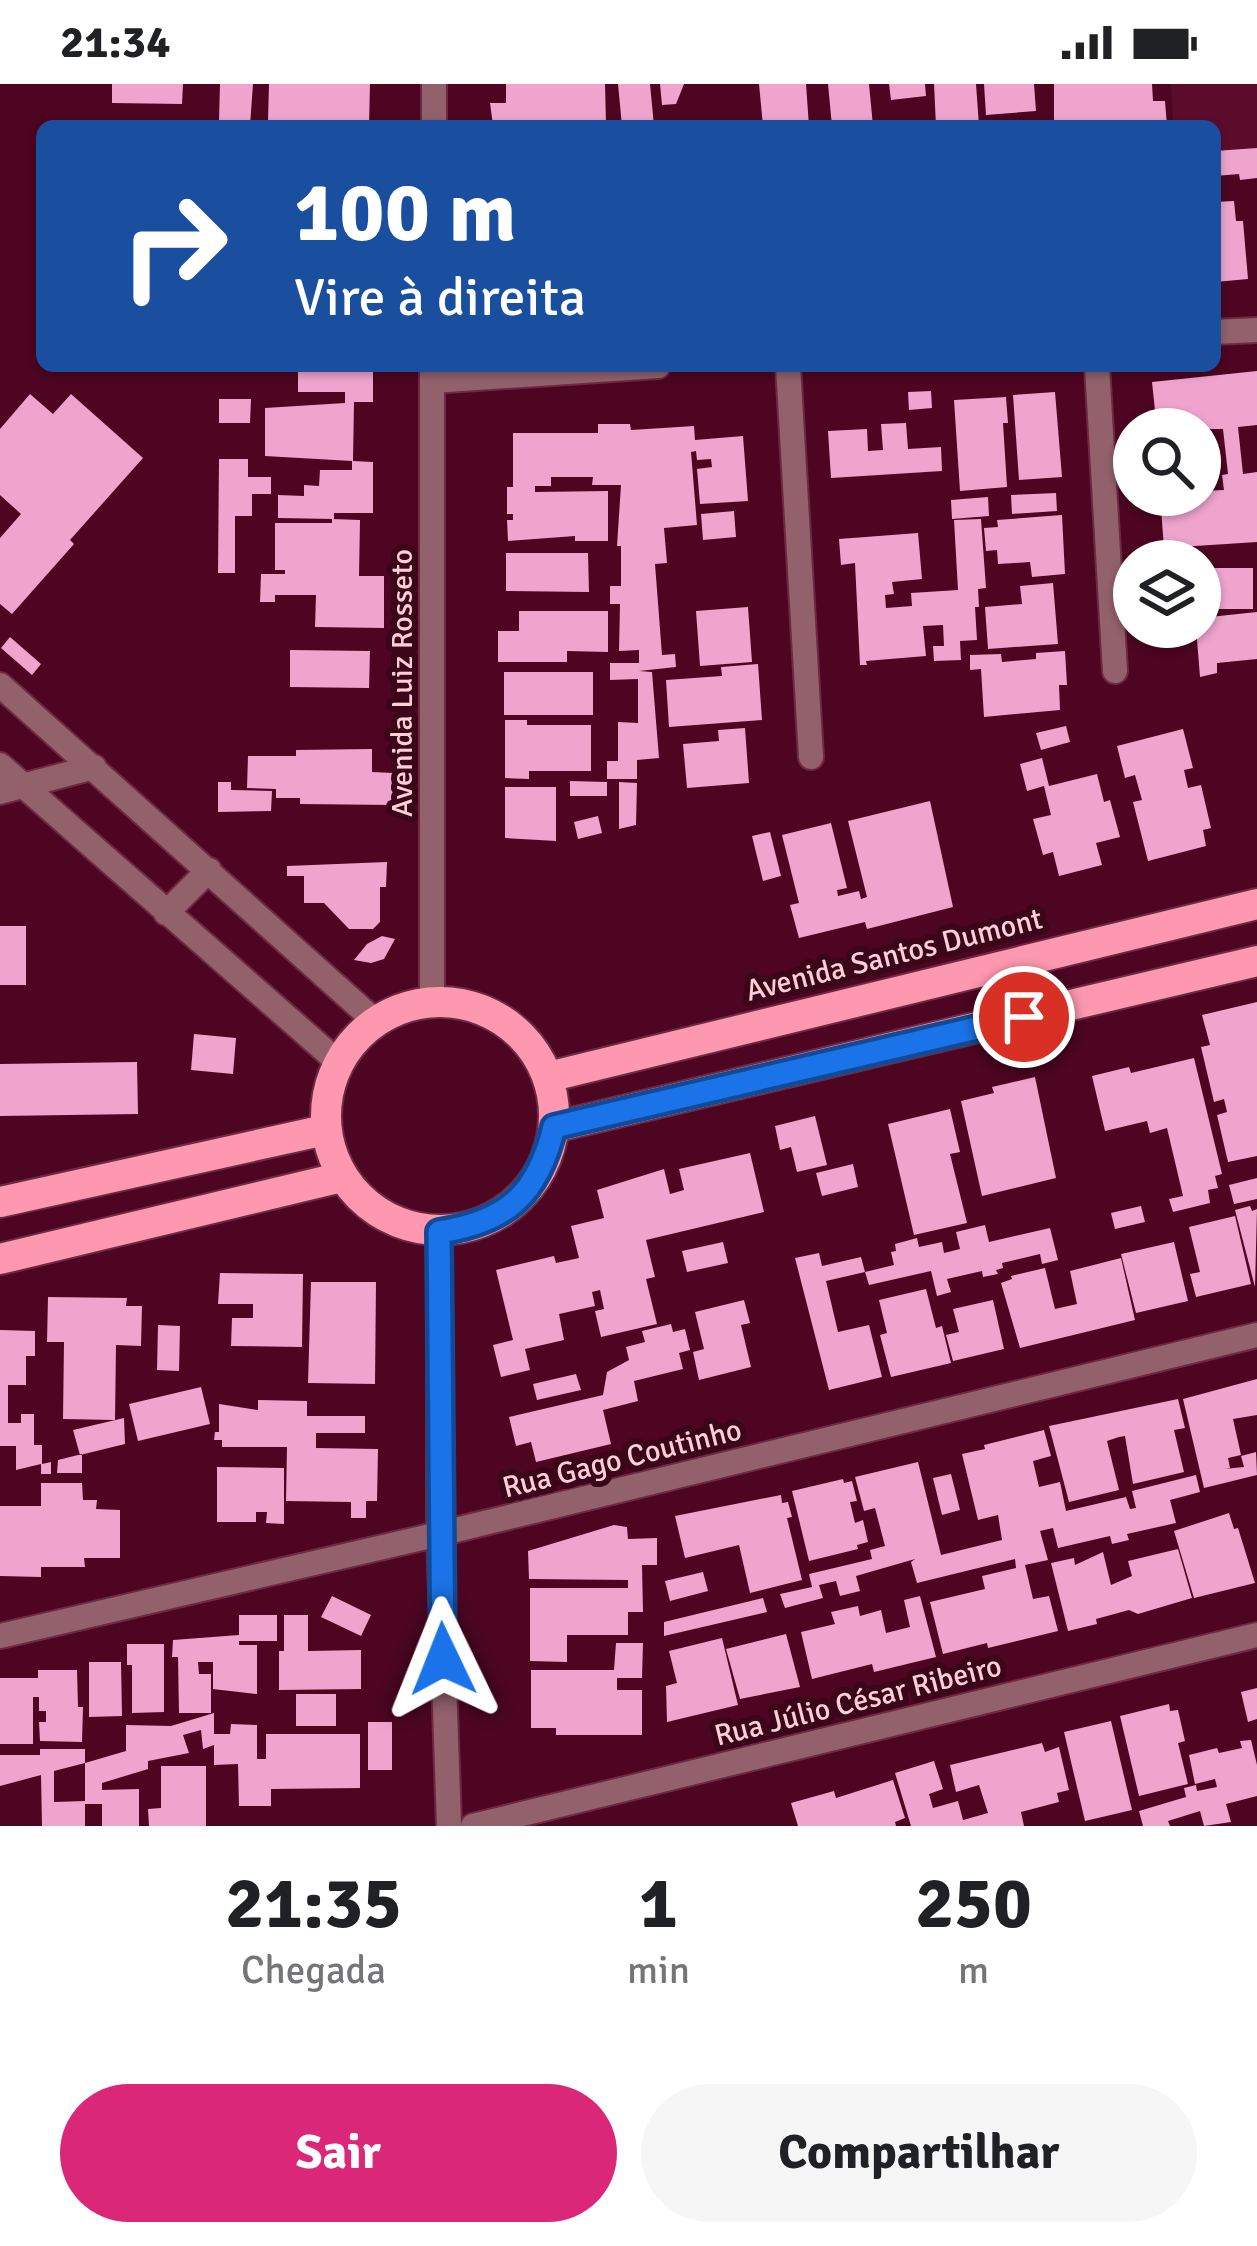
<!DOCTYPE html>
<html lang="pt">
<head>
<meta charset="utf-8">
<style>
	body { margin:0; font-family:Signika,sans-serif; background:#f6f6f6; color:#202124; height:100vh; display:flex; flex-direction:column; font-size:45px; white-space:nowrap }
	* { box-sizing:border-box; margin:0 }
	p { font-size:39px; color:#757577 }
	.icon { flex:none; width:66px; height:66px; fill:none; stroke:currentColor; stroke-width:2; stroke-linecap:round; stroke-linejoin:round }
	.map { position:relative; height:1742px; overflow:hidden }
	.side { display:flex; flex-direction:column; background:#fff; flex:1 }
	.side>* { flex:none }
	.guide { position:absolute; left:36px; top:36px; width:1185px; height:252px; border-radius:18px; box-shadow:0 3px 9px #0004; background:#1a4fa0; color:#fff; overflow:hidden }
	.controls { position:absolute; left:1113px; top:324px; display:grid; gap:24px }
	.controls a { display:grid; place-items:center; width:108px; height:108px; border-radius:50%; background:#fff; box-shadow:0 3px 9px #0004; font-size:60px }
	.pin { position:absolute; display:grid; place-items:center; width:102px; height:102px; color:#fff; margin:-51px; border:6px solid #fff; border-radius:50%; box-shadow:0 3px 12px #0007 }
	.me { position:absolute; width:132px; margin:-66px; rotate:358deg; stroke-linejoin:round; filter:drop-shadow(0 0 9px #0008) }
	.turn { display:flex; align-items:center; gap:42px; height:252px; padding:0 60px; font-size:54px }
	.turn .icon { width:156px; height:156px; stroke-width:2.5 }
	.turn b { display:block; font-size:84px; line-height:102px }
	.eta { display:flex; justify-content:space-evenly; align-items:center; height:204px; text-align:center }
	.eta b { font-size:72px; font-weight:800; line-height:84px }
	.cta { display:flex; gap:24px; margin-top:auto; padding:24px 60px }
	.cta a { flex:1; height:138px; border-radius:72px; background:#db2777; color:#fff; font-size:48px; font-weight:800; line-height:138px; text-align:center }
	.cta a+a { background:#f6f6f6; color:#202124 }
	.status { display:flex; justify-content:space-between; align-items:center; height:84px; padding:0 60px; background:#fff; direction:ltr }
	.status svg { height:33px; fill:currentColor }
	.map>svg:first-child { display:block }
	.built { fill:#5c0c2b }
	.building { fill:#efa4ce; fill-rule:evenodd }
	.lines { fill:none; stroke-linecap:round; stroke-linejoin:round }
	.minor-casing { stroke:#6d2a42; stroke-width:28 }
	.tertiary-casing { stroke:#6d2a42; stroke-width:28 }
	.primary-casing { stroke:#6d2a42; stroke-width:34 }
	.minor { stroke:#92616c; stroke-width:24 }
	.tertiary { stroke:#92616c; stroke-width:24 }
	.primary { stroke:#fd98b0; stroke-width:30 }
	.route-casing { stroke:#114b97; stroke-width:30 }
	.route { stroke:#1a73e8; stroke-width:21 }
	.labels { text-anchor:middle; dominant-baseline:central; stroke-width:12; stroke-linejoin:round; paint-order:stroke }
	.street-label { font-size:30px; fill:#fdd0d9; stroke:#3b0619 }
</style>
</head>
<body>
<div class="status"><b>21:34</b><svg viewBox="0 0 49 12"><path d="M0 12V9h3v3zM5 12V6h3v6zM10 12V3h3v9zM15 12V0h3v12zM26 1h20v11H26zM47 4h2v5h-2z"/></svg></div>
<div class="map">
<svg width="1257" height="1742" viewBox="0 0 1257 1742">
	<rect width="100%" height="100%" fill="#4d0521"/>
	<path class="built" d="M1171 0H1257V74L1215 78V42H1173Z"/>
	<path class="building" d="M112 0H183L182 20 112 19Z
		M220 0H253L250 42H228V36H219Z
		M269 0H370L369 42 268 37Z
		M506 0H605L606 39 493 41 490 19H506Z
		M618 0H650L654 42H622Z
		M660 0H684L676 20 662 21Z
		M759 0H806L809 42H763Z
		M828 0H869L873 42H832Z
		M889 0H925L926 12 891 16Z
		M934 0H976L979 42H936Z
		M984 0H1034L1036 27 986 31Z
		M1054 0H1152L1153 17H1165L1167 42H1054Z
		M1257 64V94L1240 96 1239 90 1215 92V67Z
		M1234 117 1236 137H1243L1248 195 1215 198V118Z
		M298 282H373V318H354L353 377 373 378V429H334V435L278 434V411L304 412V401L319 402 320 386H352V377L265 372V324L345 319V308H298Z
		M1257 287V341L1238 343 1243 390 1257 388V458L1164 464 1160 411H1200V407L1224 406 1222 391 1228 390 1223 345H1157L1152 298Z
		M931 307 932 324 909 326 908 308Z
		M1055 308 1062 393 1019 396 1013 311Z
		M30 310 53 330 71 310 143 374 70 456 74 460 12 530 0 520V454L21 430 0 411V345Z
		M1006 313 1008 339H1003L1007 403 960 407 954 316Z
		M219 315H251L250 339H219Z
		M906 339 908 365 941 363 942 387 831 394 828 347 867 345 868 367 883 366 881 340Z
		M598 340H630L631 346 694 342 695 356 743 352 748 417 700 420 697 385 712 383 711 375 697 376 696 367 691 368 697 441 664 444 667 479 655 480 662 571 675 570 676 583 639 587 652 588 659 674 637 676V695H607V677H618V638L638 639V595L610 596V579H639V566L619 567 620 520H610V502H621V462H617L621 401H592L593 393H551V402H535V408L608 407V457H575V452L508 457 507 436H513V430H507V403H513V349H598Z
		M219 375H248V393H271V410H252V432H235V489H218Z
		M1056 409 1057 427 1012 430 1011 411Z
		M988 413 989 432 952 435 951 416Z
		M734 427 736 453 703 456 701 430Z
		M1062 431 1065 490 1032 493 1030 478 998 480 997 466 986 467 984 444 998 443 997 436Z
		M332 435 360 436 359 492H384V544L315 543 316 511H275V518H260L261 490H285V486H275V439H332Z
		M981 435 986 504 978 505 979 523H975L977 556 960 557 961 576 934 577 933 562H944L943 541 923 542 926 572 866 577 867 581H860L855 479 841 481 839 455 918 449 922 495 892 498 894 510 885 511 886 524 912 522 911 509 958 506 954 436Z
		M506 469H588L589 508 506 507Z
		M1200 484H1253V525H1200Z
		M1053 499 1058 560 988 565 985 523 1022 520 1020 502Z
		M748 523 752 578 700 582 696 527Z
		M519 527H608V568L567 567V578H498V547H519Z
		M1257 528V575L1217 579V589L1200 593 1196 543H1200V534Z
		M10 553 41 580 32 591 1 564Z
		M290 566 370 567 369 604 290 603Z
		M1065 567 1067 601H1059L1060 626 984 633 981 585 970 586V571L1001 570 1002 578 1036 575V569Z
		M758 580 762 636 669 643 666 596 722 592 721 583Z
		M504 588H593V631H504Z
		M505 636H527V641H591V687H529V695L505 694Z
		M1066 642 1070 658 1041 666 1036 649Z
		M745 644 749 699 687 704 683 660 719 657 718 646Z
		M1183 645 1193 684 1184 686 1188 704 1201 701 1211 744 1203 746 1206 762 1148 777 1133 718 1142 716 1135 691 1125 694 1117 662Z
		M372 665V688L393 689V721L300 720V714H276V705L247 704 248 672H296V666Z
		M1042 674 1049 702 1097 690 1104 718 1110 716 1120 753 1096 759 1102 781 1059 792 1053 768 1043 771 1033 735 1051 731 1044 702 1027 707 1020 680Z
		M570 697 607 698V712H570Z
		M218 698H231V706L272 707 271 727 218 728Z
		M619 698 637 699 636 741 619 745Z
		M505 703H556V757L505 754Z
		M930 717 953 823 867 845 865 838 799 854 790 821 799 819 782 751 831 739 847 804 837 806 838 812 859 807 861 815 867 813 848 737Z
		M598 732 602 749 578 755 574 738Z
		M770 748 781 792 763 797 752 752Z
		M387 778 386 803H380V838L373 845H349L324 819H304V792H287V782Z
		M0 842H26V901H0Z
		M382 852 395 855 384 875 371 879 354 876 367 860Z
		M1257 918V1072L1228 1078 1217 1031 1227 1028 1224 1015 1214 1018 1201 963 1210 961 1202 931Z
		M194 950 236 954 233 990 191 986Z
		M1194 974 1222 1090 1215 1092 1218 1104 1208 1106 1210 1119 1173 1128 1169 1115 1183 1112 1167 1044 1150 1049 1147 1037 1105 1047 1092 992 1129 983 1131 989Z
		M137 978 138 1030 0 1032V980Z
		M1035 993 1056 1094 982 1112 961 1017 994 1009 992 1003Z
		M950 1025 960 1068 950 1070 967 1139 914 1151 888 1040Z
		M815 1032 827 1081 797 1088 791 1063 780 1066 775 1042Z
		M750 1069 764 1128 646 1156 655 1193 646 1195 657 1240 601 1253 595 1227 604 1225 600 1206 592 1208 595 1222 559 1230 564 1256 525 1265 530 1286 501 1293 493 1261 513 1256 496 1186 554 1172 556 1179 579 1174 571 1142 604 1134 597 1106 664 1085 670 1110 684 1106 679 1085Z
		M853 1080 858 1103 822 1112 816 1089Z
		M1257 1094V1115L1234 1120 1229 1101Z
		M1141 1122 1145 1138 1115 1145 1111 1129Z
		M1250 1122 1252 1127 1257 1125 1255 1203 1235 1126Z
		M1235 1132 1251 1200 1196 1213 1190 1190 1200 1188 1189 1143Z
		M985 1141 989 1158 1050 1144 1058 1176 1042 1180 1040 1170 1002 1179 1003 1184 996 1186 998 1190 983 1193 982 1187 947 1195 951 1208 937 1212 931 1187 869 1201 865 1188 894 1181 891 1168 896 1167 895 1160 917 1154 919 1163 942 1158 944 1169 960 1165 956 1148Z
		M723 1158 728 1179 687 1188 682 1167Z
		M1174 1158 1188 1217 1136 1229 1121 1170Z
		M819 1169 822 1182 861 1173 865 1188 826 1197 838 1248 869 1241 882 1293 829 1306 795 1174Z
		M1121 1174 1135 1236 1020 1264 1001 1199 1012 1195 1011 1192 1045 1184 1055 1225 1077 1220 1070 1187Z
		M220 1189 303 1190 302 1263 231 1262 232 1234H253V1220H218Z
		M311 1198H376L375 1300 308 1299Z
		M926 1205 936 1244 942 1242 951 1279 891 1293 880 1251 887 1249 879 1216Z
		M48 1213 127 1214 126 1222H142L141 1262 116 1261 115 1336 63 1335 64 1258H47Z
		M744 1216 750 1239 741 1241 751 1283 699 1296 693 1268 704 1265 695 1228Z
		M993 1216 1004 1265 953 1277 946 1251 959 1248 953 1225Z
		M671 1240 673 1248 685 1245 690 1266 679 1269 683 1285 634 1297 638 1317 603 1326 611 1360 536 1378 531 1358 516 1362 509 1333 603 1311 607 1288 629 1276 626 1263 645 1258 642 1247Z
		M158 1241 180 1242 179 1287 157 1286Z
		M0 1246 35 1247V1272H26V1301H8V1339H21V1330H34V1361H42V1380L51 1378V1390H41V1380L16 1386V1362H0Z
		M576 1290 581 1306 537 1316 533 1300Z
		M1257 1295V1331L1233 1335 1241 1371 1228 1374 1230 1384 1224 1385 1244 1383 1241 1372 1256 1368 1257 1391 1204 1404 1183 1315Z
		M201 1303 210 1340 138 1357 129 1320Z
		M1178 1315 1185 1344 1174 1346 1184 1388 1133 1400 1125 1352 1119 1353 1107 1357 1119 1406 1069 1418 1049 1342Z
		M258 1316 307 1317V1332H365V1349H316V1364L378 1365 377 1417H366V1434H351V1418L286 1417 287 1363H222V1356H214L215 1348H219V1320L258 1326Z
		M124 1334 125 1360 80 1371 73 1346Z
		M1044 1346 1051 1372 1033 1377 1039 1403 1060 1398 1066 1427 1126 1413 1130 1425 1136 1424 1132 1407 1196 1391 1200 1408 1170 1416 1176 1439 1127 1450 1129 1456 1112 1460 1110 1452 1058 1464 1053 1444 1040 1447 1048 1476 1025 1481 1033 1515 1049 1512 1058 1547 988 1564 987 1559 943 1570 930 1518 985 1505 982 1492 1016 1484 1015 1475 917 1499 911 1478 915 1475 856 1492 860 1507 840 1512 836 1497 819 1501 823 1514 785 1524 780 1510 812 1503 809 1490 872 1475 870 1466 885 1462 875 1424 864 1427 855 1393 918 1378 941 1471 1002 1456 998 1431 978 1436 962 1370 985 1365 984 1361Z
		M82 1370V1389H57L58 1376Z
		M217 1383 284 1384V1440L266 1439 267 1428H256V1438H217Z
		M951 1390 960 1426 942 1431 933 1394Z
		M843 1395 844 1399 852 1397 857 1417 850 1418 855 1439 863 1436 868 1458 857 1461 858 1465 809 1477 792 1407Z
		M41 1399H82L83 1416H97L96 1425 120 1426V1474H84L85 1483H41V1493L0 1492V1422H41Z
		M781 1411 782 1419 788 1418 792 1433 787 1434 802 1496 750 1509 739 1461 685 1474 675 1432Z
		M1229 1429 1234 1445 1238 1444 1255 1499 1194 1514 1174 1447Z
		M614 1441 627 1443 628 1455 657 1454V1481H642L643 1528H628V1551H567V1578L530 1577V1504H628V1496L529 1495 528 1467Z
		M1178 1465 1192 1514 1138 1530 1129 1526 1096 1535 1097 1540 1068 1547 1051 1479 1074 1474 1075 1481 1103 1468 1111 1501 1132 1492 1128 1477Z
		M703 1488 708 1507 670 1517 665 1497Z
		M332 1512 371 1531 361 1552 321 1533Z
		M920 1512 936 1573 874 1588 872 1580 812 1595 801 1548 835 1540 831 1528 858 1522 860 1532 881 1526 886 1549 910 1543 904 1516Z
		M763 1514 767 1528 664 1552V1538Z
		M239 1531H277V1557H239V1561H257V1610L213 1605V1578H198L199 1590H211V1629H179L178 1573H172L173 1556 239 1551Z
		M284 1531H308V1567L361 1566V1605L279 1606V1567H284Z
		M786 1550 800 1603 740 1615 726 1565Z
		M722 1554 738 1621 667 1638 666 1602 677 1599 669 1567Z
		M616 1559H643L642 1594H617V1606H642V1651H556V1644H531V1586H614Z
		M127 1560H164V1628L132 1629V1581H127Z
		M89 1578H121L122 1632 89 1633Z
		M38 1586H77L78 1623H83L82 1658 40 1657 39 1638H46V1627H39V1613H33V1660H0V1594H38Z
		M1257 1604V1635L1248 1638 1241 1608Z
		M296 1610H336V1642H296Z
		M1169 1620 1170 1627 1178 1626 1185 1657 1178 1659 1188 1700 1139 1712 1120 1632Z
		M214 1629V1650H230L231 1640 257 1641V1675H266V1650H360V1704L271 1705V1722H239L238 1680 214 1681V1661L203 1665 201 1646 183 1651 189 1669 148 1677V1685L102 1699V1706L139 1705V1742H102V1720H85V1717V1742H42L41 1691 0 1702V1671H40V1665H85V1679L126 1667V1641L171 1642ZM85 1679V1717L54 1718V1687Z
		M1111 1637 1132 1726 1085 1737 1064 1648Z
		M368 1638H392V1686H368Z
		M1251 1656 1257 1681V1712L1226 1720 1231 1738 1204 1742 1200 1727 1168 1737 1170 1742H1143L1139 1727 1186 1713 1184 1704 1196 1701 1197 1707 1217 1703 1215 1695 1195 1700 1189 1671 1217 1664 1219 1669 1242 1664 1240 1657Z
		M1042 1659 1045 1668 1059 1663 1069 1706 1057 1709 1059 1718 1021 1728 1024 1742H911L895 1689 934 1677 943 1705 929 1710 933 1724 958 1717 963 1736 988 1729 979 1701 956 1708 950 1681Z
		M161 1682H206V1742H149L148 1725 161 1724Z
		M893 1696 905 1734 895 1738 896 1742H798L791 1719 834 1707 836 1714Z"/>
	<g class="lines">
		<defs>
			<path id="minor" d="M434 42V0
				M1215 248 1257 246
				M788 282 811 673
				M1097 282 1115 587
				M432 297 658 282
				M0 708 94 683
				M432 917V282
				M439 1148V1450L449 1742
				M0 1552 439 1450 1257 1251
				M473 1742 1257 1551"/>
			<path id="tertiary" d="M0 601 375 937
				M0 681 338 978
				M166 829 209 786"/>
			<path id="primary" d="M326 1032a114 114 0 1 1 228 0a114 114 0 1 1-228 0Z
				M548 993 1257 820
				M555 1043 1257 877
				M0 1118 325 1046
				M0 1175 342 1093"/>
		</defs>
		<use href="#minor" class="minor-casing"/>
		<use href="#tertiary" class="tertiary-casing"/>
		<use href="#primary" class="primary-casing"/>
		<use href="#minor" class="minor"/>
		<use href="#tertiary" class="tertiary"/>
		<use href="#primary" class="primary"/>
	</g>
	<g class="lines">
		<defs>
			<path id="route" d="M443 1575 439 1148C507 1138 538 1110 554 1043L1024 933"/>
		</defs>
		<use href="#route" class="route-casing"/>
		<use href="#route" class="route"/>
	</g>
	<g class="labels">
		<g class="street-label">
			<text transform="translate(402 599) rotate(-90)">Avenida Luiz Rosseto</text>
			<text transform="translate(894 871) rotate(-14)">Avenida Santos Dumont</text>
			<text transform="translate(622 1375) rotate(-14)">Rua Gago Coutinho</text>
			<text transform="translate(858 1617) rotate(-14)">Rua Júlio César Ribeiro</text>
		</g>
	</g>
</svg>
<div class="controls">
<a><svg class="icon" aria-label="search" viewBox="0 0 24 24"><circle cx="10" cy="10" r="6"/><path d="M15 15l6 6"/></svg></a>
<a><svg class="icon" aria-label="layers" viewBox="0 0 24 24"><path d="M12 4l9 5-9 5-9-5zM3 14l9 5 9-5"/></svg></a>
</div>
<div class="pin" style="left:1024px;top:933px;background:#d93025"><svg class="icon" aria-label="arrive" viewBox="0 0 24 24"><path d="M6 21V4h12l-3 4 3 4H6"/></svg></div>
<svg class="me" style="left:443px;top:1575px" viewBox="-20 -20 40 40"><path d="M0-17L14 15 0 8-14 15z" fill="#1a73e8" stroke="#fff" stroke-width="4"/></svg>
<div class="guide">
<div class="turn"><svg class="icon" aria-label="right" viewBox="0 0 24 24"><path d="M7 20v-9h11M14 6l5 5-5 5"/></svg><div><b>100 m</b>Vire à direita</div></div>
</div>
</div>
<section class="side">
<div class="eta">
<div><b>21:35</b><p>Chegada</p></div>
<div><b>1</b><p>min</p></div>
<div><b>250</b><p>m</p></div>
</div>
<div class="cta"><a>Sair</a><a>Compartilhar</a></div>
</section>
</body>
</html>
